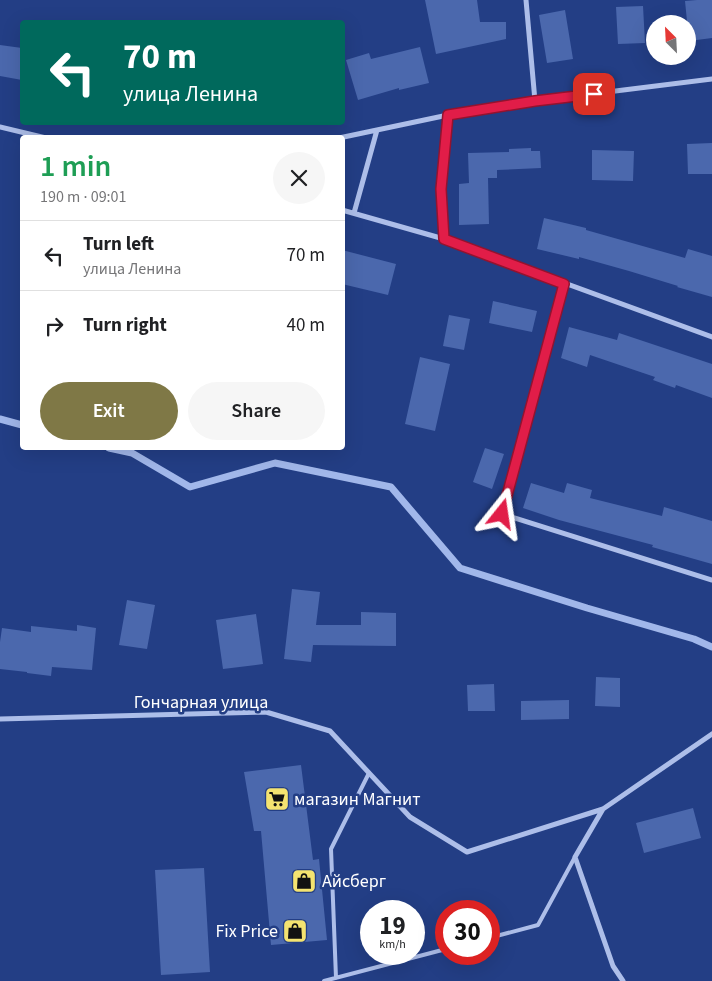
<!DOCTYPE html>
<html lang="en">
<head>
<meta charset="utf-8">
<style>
	body { margin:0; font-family:"Source Sans 3",sans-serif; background:#f6f6f6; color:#202124; height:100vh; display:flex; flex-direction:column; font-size:19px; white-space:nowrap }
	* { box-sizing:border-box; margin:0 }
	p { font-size:16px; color:#757577 }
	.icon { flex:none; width:28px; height:28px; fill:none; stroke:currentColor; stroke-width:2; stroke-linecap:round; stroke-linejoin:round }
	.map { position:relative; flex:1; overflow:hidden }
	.drawer { position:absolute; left:20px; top:135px; width:325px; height:315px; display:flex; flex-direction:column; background:#fff; border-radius:5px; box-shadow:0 5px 20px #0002 }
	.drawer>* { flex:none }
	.top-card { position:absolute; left:20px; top:20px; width:325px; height:105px; border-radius:5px; box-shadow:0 5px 20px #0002; background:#00695c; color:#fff; overflow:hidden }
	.needle { width:32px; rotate:336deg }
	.buttons { position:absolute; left:646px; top:15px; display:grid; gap:10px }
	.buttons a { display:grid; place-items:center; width:50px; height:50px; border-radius:50%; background:#fff; box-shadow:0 5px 20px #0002; font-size:25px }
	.speed { position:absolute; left:360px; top:900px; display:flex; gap:10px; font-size:25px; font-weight:700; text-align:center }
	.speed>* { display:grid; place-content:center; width:65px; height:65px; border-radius:50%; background:#fff; box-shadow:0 5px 20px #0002; line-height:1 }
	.speed small { font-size:12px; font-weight:400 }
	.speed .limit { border:8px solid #d22; background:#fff; color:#111 }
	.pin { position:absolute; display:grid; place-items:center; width:42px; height:42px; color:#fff; margin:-21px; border-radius:10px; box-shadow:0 2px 8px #0006 }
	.me { position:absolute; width:55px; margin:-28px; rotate:15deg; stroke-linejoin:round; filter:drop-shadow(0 0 4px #0008) }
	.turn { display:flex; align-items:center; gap:18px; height:105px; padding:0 20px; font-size:22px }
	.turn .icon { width:65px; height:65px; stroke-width:2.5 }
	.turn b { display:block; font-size:35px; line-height:42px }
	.round { display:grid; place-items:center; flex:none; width:52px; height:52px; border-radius:26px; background:#f6f6f6 }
	.summary { display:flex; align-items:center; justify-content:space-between; height:85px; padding:0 20px }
	h1 { font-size:30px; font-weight:600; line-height:38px; color:#1e9e55 }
	.action { display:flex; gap:10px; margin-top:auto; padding:10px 20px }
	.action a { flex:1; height:58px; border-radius:30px; background:#7f7846; color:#fff; font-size:20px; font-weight:600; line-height:58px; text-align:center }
	.action a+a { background:#f6f6f6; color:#202124 }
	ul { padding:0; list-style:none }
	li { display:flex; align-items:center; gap:15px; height:70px; padding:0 20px; border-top:1px solid #e0e0e0 }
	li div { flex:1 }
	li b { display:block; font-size:19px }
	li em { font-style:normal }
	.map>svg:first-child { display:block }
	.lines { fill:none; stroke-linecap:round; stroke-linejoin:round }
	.stream { stroke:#a1b7ea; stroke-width:7 }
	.building { fill:#4b68ad }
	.service { stroke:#adbee9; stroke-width:4 }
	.minor { stroke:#adbee9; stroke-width:5 }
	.route-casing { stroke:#92132f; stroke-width:12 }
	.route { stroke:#e11d48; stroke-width:9 }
	.labels { text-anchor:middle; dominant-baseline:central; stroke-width:5; stroke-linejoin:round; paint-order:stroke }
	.street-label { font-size:18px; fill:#fff; stroke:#233e85 }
	.poi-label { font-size:18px; fill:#fff; stroke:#233e85; text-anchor:start }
</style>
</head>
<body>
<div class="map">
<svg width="712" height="981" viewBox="0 0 712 981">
	<rect width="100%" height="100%" fill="#233e85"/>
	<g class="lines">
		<path class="stream" d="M0 419 22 425
			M109 448 132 453 190 487 275 463 391 487 460 568 587 608 694 639 712 647"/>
	</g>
	<path class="building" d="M425 0H477L480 22H506V39L436 54Z
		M697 0H712V38L689 41 685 1Z
		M643 6 645 43 618 44 616 7Z
		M565 10 573 59 547 63 539 15Z
		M0 45 22 48V80L0 76Z
		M420 47 429 83 399 90V88L358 100 346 60 369 53 371 59Z
		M712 143V174H688L687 144Z
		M531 148V151H540L541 168 497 170V178H488L489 224 459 225V184L469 183 468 153 509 152V149Z
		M592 150 634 151 633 181 592 180Z
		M544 218 586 228V230L685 258 688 249 712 256V297L677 287 678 286 629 271 579 257V259L537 249Z
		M342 250 396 264 388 295 342 284Z
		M493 301 537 311 532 332 489 323Z
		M449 315 470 319 464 350 443 346Z
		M569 327 617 340 619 333 712 364V398L676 385 675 388 653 380 655 377 590 355 587 367 561 358Z
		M420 357 450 364 435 431 405 424Z
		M485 448 504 454 492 489 473 482Z
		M531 483 564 493 567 483 592 490 590 498 662 516 664 507 712 521V564L652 547 653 545 559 520 523 508Z
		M292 589 320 592 316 625H361V612L396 613V646L313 645 311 662 284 659Z
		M127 600 155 605 147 649 119 645Z
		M256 614 263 664 223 669 216 620Z
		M77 625 96 628 92 670 52 667 51 676 27 673V672L0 669V642L2 628 31 632V626L77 631Z
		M596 677 620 678V707L595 706Z
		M494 684 495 711H468L467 685Z
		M569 700V719L521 720V701Z
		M301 765 313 860 319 859 327 940 271 945 261 831H254L244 772Z
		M693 808 701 838 644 853 636 823Z
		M204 868 210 972 161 975 155 870Z"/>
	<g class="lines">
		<path class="service" d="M489 938 538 925 575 857
			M336 978 331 849 369 773
			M324 981 446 949"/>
		<path class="minor" d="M526 0 535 101
			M0 127 46 138
			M339 138 448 115 535 101 712 79
			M342 210 444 239 712 337
			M354 213 377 130
			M444 239 441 189 448 115
			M564 283 502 514 712 580
			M0 719 266 712 330 731 410 817 467 852 603 809 712 734
			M603 809 575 857 613 966 623 981"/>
	</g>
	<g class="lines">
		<defs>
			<path id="route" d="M502 514 564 284 444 239 441 189 448 115 535 101 594 94"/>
		</defs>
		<use href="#route" class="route-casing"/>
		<use href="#route" class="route"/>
	</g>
	<defs>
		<symbol id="supermarket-square" viewBox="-11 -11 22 22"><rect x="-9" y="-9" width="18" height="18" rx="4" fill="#f4e370" stroke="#233e85"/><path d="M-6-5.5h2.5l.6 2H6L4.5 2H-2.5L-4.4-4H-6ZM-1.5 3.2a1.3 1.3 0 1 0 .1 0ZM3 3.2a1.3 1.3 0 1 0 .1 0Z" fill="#111"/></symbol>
		<symbol id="shop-square" viewBox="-11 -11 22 22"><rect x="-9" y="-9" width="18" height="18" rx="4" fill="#f4e370" stroke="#233e85"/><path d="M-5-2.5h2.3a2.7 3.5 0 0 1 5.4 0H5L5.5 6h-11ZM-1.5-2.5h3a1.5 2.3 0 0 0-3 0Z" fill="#111"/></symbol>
	</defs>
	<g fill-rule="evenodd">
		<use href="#supermarket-square" x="263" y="785" width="28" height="28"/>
		<use href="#shop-square" x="290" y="867" width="28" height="28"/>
		<use href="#shop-square" x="281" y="917" width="28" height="28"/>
	</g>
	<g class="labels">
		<g class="street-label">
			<text x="201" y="702">Гончарная улица</text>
		</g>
		<g class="poi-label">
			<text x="294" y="799">магазин Магнит</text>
			<text x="322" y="881">Айсберг</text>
			<text x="278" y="931" text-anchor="end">Fix Price</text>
		</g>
	</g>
</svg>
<div class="buttons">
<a><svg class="needle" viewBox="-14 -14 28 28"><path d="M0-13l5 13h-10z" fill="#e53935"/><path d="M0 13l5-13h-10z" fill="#757577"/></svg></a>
</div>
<div class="speed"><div>19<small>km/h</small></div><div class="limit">30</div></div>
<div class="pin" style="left:594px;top:94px;background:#d93025"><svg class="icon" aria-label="arrive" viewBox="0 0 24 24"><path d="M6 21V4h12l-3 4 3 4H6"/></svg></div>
<svg class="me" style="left:502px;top:514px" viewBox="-20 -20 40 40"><path d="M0-17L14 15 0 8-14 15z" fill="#e11d48" stroke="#fff" stroke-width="4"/></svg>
<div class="top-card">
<div class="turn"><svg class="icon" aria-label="left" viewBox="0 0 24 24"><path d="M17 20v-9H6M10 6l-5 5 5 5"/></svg><div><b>70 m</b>улица Ленина</div></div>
</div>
<section class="drawer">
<div class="summary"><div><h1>1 min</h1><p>190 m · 09:01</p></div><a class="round"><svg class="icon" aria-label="close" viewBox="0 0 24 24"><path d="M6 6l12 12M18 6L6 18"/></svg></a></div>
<ul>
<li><svg class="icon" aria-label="left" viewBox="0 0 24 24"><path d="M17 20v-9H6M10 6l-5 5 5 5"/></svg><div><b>Turn left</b><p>улица Ленина</p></div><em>70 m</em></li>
<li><svg class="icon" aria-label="right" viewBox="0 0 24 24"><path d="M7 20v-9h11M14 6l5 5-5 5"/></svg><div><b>Turn right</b></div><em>40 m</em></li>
</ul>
<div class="action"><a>Exit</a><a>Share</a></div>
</section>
</div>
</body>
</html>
